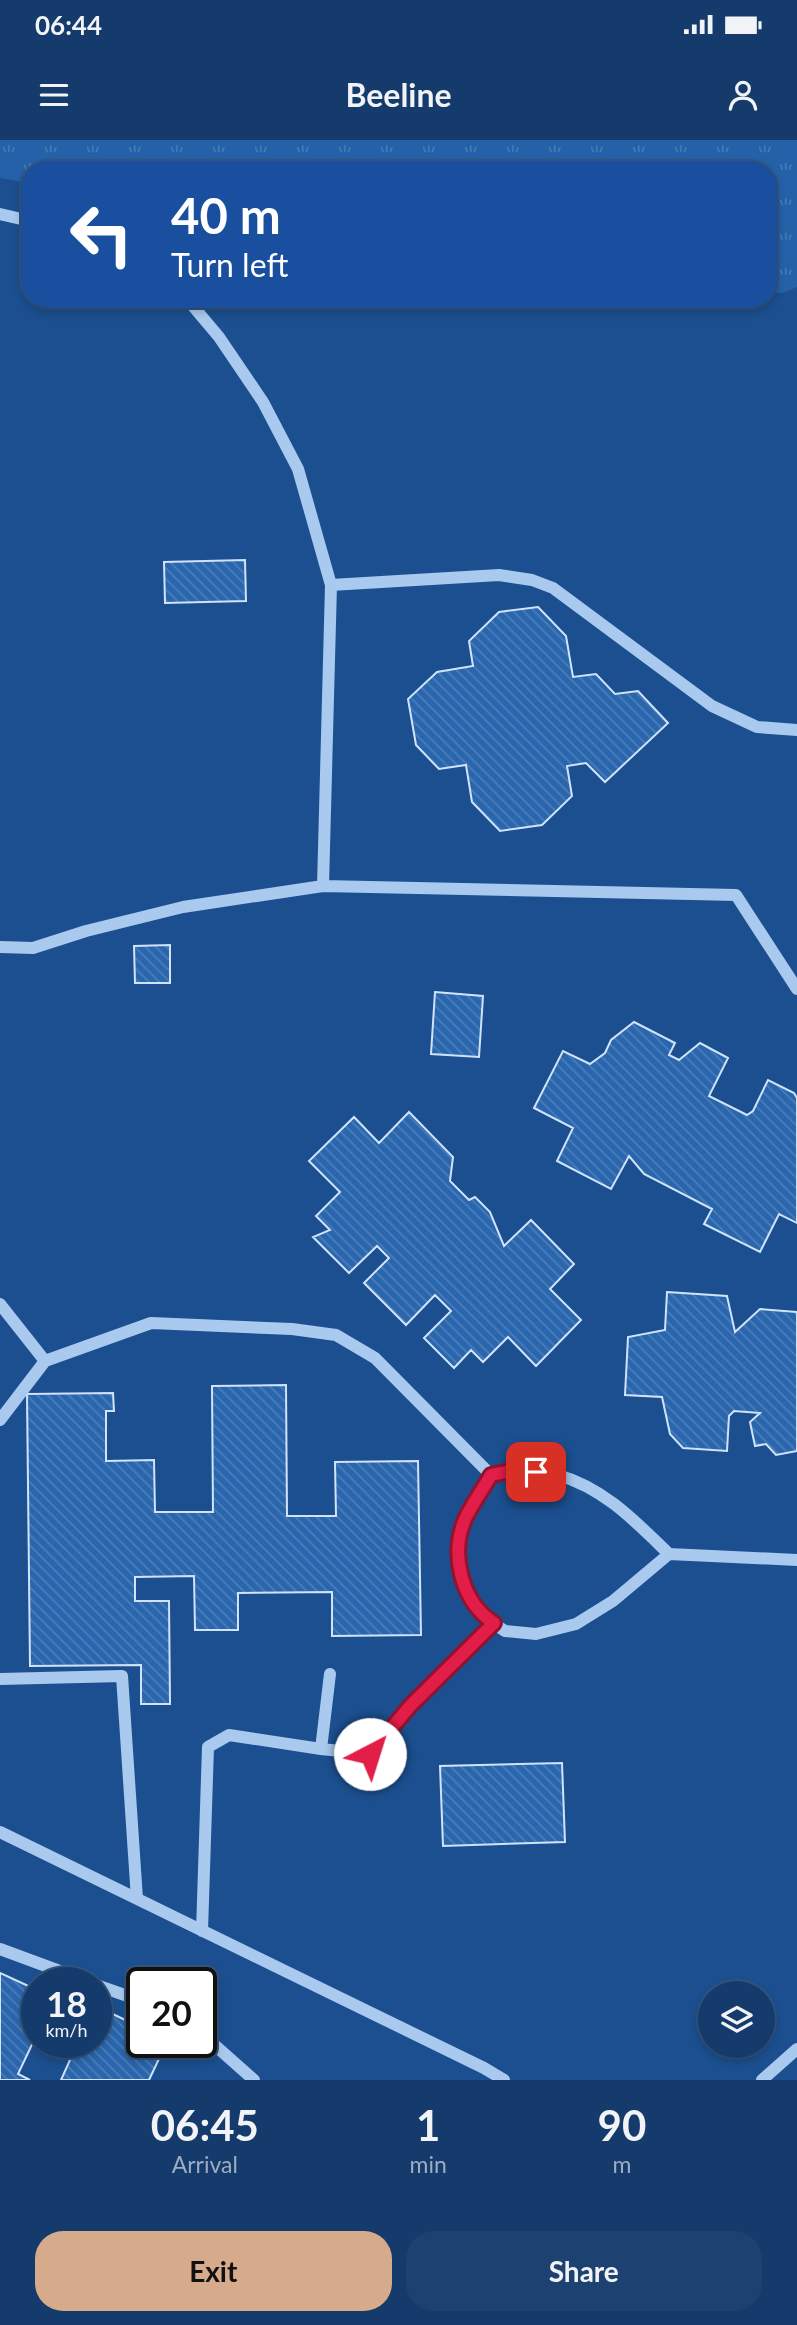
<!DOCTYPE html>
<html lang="en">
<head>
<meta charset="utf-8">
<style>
	body { margin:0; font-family:Lato,sans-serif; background:#1d4271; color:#f1f3f6; height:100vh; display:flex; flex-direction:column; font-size:26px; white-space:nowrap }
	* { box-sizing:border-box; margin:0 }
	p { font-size:23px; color:#9dadc1 }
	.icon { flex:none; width:38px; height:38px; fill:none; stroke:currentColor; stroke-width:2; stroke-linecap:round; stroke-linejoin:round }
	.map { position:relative; height:1940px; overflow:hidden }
	.details { display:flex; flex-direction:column; background:#143b6b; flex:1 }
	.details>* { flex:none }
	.guide { position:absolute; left:21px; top:21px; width:756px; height:147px; border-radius:28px; box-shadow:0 4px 10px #0003,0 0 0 2px #33557e; background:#1a4fa0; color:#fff; overflow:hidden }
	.buttons { position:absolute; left:698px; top:1841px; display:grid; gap:14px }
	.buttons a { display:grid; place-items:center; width:77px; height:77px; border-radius:50%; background:#143b6b; box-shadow:0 4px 10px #0003,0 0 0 2px #33557e; font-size:35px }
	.speed { position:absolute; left:21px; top:1827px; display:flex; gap:14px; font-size:35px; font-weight:700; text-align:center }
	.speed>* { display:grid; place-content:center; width:91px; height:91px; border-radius:50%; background:#143b6b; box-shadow:0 4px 10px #0003,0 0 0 2px #33557e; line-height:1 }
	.speed small { font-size:18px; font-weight:400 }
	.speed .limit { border:4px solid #111; border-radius:10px; background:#fff; color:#111 }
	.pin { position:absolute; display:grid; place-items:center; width:60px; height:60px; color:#fff; margin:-30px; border-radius:14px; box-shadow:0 4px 10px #0006 }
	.me { position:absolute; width:77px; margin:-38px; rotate:40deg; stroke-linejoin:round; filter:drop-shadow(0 0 5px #0008) }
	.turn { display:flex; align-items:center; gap:24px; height:147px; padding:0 35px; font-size:32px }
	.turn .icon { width:91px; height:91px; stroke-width:2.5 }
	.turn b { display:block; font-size:49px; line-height:60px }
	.eta { display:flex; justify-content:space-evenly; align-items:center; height:119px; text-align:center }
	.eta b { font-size:42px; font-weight:700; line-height:49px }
	.cta { display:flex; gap:14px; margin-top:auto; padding:14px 35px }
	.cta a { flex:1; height:80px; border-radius:28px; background:#d6ab8b; color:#111; font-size:28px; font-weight:700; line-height:80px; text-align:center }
	.cta a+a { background:#1d4271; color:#f1f3f6 }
	.status { display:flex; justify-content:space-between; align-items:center; height:49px; padding:0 35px; background:#143b6b; direction:ltr }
	.status svg { height:19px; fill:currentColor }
	header { display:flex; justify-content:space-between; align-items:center; height:91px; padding:0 35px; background:#143b6b; font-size:32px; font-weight:700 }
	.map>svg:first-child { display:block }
	.grass { fill:url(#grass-tufts) }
	.building { fill:url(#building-back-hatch); stroke:#cfe3fa; stroke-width:2 }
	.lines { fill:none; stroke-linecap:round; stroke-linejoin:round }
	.minor { stroke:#a9c9ee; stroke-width:12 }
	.route-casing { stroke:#92132f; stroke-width:18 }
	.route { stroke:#e11d48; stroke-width:12 }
</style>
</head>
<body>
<div class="status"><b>06:44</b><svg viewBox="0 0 49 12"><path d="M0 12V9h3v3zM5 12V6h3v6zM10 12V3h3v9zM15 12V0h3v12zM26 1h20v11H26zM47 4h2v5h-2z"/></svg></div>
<header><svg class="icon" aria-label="menu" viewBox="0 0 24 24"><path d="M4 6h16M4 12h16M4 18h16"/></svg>Beeline<svg class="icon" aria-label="person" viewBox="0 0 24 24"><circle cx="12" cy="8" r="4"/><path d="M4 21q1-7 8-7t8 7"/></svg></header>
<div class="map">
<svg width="797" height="1940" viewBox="0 0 797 1940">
	<defs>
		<pattern id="grass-tufts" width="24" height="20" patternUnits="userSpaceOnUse" patternTransform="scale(1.75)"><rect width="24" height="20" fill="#2461a8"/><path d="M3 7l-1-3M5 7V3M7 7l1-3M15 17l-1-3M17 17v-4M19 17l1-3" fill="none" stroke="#4579b5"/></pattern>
		<pattern id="building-back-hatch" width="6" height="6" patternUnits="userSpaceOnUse" patternTransform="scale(1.75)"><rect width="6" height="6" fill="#2a66ad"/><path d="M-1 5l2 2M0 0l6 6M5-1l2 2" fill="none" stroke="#4a7db9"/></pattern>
	</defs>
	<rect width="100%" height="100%" fill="#1b4f8f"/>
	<path class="grass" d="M0 0H797V147L783 153 768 152V30H30V43L0 38Z"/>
	<path class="building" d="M245 420 246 461 165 463 164 422Z
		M538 467 566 496 573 537 596 534 615 554 638 551 668 583 605 642 586 623 567 626 572 656 542 685 500 691 472 662 466 625 439 629 416 605 408 559 437 532 473 526 469 501 499 472Z
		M170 805V843H135L134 806Z
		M435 852 483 856 479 917 431 914Z
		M634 882 675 903 669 915 679 920 700 903 728 918 709 956 747 975 753 971 768 940 794 953 797 958V1083L779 1074 760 1112 704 1084 712 1069 644 1034 629 1016 611 1049 557 1021 573 988 534 968 563 911 590 924 605 913 611 900Z
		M409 972 453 1017 450 1041 469 1060 475 1057 490 1072 504 1106 531 1080 574 1124 550 1149 581 1180 536 1226 508 1197 483 1222 471 1210 454 1228 424 1198 451 1171 435 1155 406 1185 364 1143 389 1118 377 1106 349 1133 313 1097 330 1090 316 1076 340 1052 309 1021 354 977 379 1003Z
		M667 1152 727 1156 735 1192 760 1169 797 1172V1311L776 1315 766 1304 755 1306 750 1282 760 1273 734 1271 729 1276 727 1311 683 1308 670 1294 662 1257 625 1255 628 1197 665 1190Z
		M286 1245 287 1376H336L335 1322 418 1321 421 1495 332 1496V1452L238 1453V1490H195L194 1436 135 1437V1461H169L170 1564H141V1525L30 1526 27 1254 113 1253 114 1271H106V1321L154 1320 155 1372H213L212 1246Z
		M562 1623 565 1702 443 1706 440 1626Z
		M0 1833 37 1850V1894L18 1934 30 1940H0Z
		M96 1866 142 1888V1902H167L149 1940H61L78 1902H96Z"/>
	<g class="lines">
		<path class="minor" d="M0 74 30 81
			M187 159 219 197 263 262 298 329 331 445 323 746
			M331 445 499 435 532 440 553 448 712 566 757 587 797 590
			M0 807 33 808 86 791 183 767 323 746 736 755 797 849
			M0 1164 45 1221
			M0 1280 45 1221 151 1183 292 1189 336 1195 375 1218 491 1335
			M515 1330C529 1331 545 1332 558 1335 604 1348 636 1382 669 1414L613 1461 576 1484 536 1494 505 1491 482 1476 464 1448 457 1414 465 1379 491 1335Z
			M669 1414 797 1420
			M330 1534 321 1609 370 1614 410 1566 494 1484
			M0 1539 122 1536 137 1759
			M0 1692 484 1928 504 1940
			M202 1791 208 1607 229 1595 321 1609
			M0 1809 92 1843
			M96 1845 142 1861
			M201 1893 254 1940
			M762 1940 797 1909"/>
	</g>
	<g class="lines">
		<defs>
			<path id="route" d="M370 1614 410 1566 494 1483C461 1462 449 1412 466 1377 473 1363 483 1349 491 1335L515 1330 536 1332"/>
		</defs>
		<use href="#route" class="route-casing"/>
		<use href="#route" class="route"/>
	</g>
</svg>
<div class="buttons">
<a><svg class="icon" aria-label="layers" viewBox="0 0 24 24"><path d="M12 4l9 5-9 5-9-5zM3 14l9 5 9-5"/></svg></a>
</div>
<div class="speed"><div>18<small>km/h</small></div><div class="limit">20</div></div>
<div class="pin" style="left:536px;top:1332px;background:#d93025"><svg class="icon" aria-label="arrive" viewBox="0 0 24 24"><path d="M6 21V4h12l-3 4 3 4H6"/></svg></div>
<svg class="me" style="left:370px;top:1614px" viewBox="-20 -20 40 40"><circle r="19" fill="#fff"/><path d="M0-13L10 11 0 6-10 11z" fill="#e11d48"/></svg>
<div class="guide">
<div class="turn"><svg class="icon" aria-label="left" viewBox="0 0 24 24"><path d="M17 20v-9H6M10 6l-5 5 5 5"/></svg><div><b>40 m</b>Turn left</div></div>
</div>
</div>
<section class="details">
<div class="eta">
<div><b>06:45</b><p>Arrival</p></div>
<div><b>1</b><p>min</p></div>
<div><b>90</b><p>m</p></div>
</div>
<div class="cta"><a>Exit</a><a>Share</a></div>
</section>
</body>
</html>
